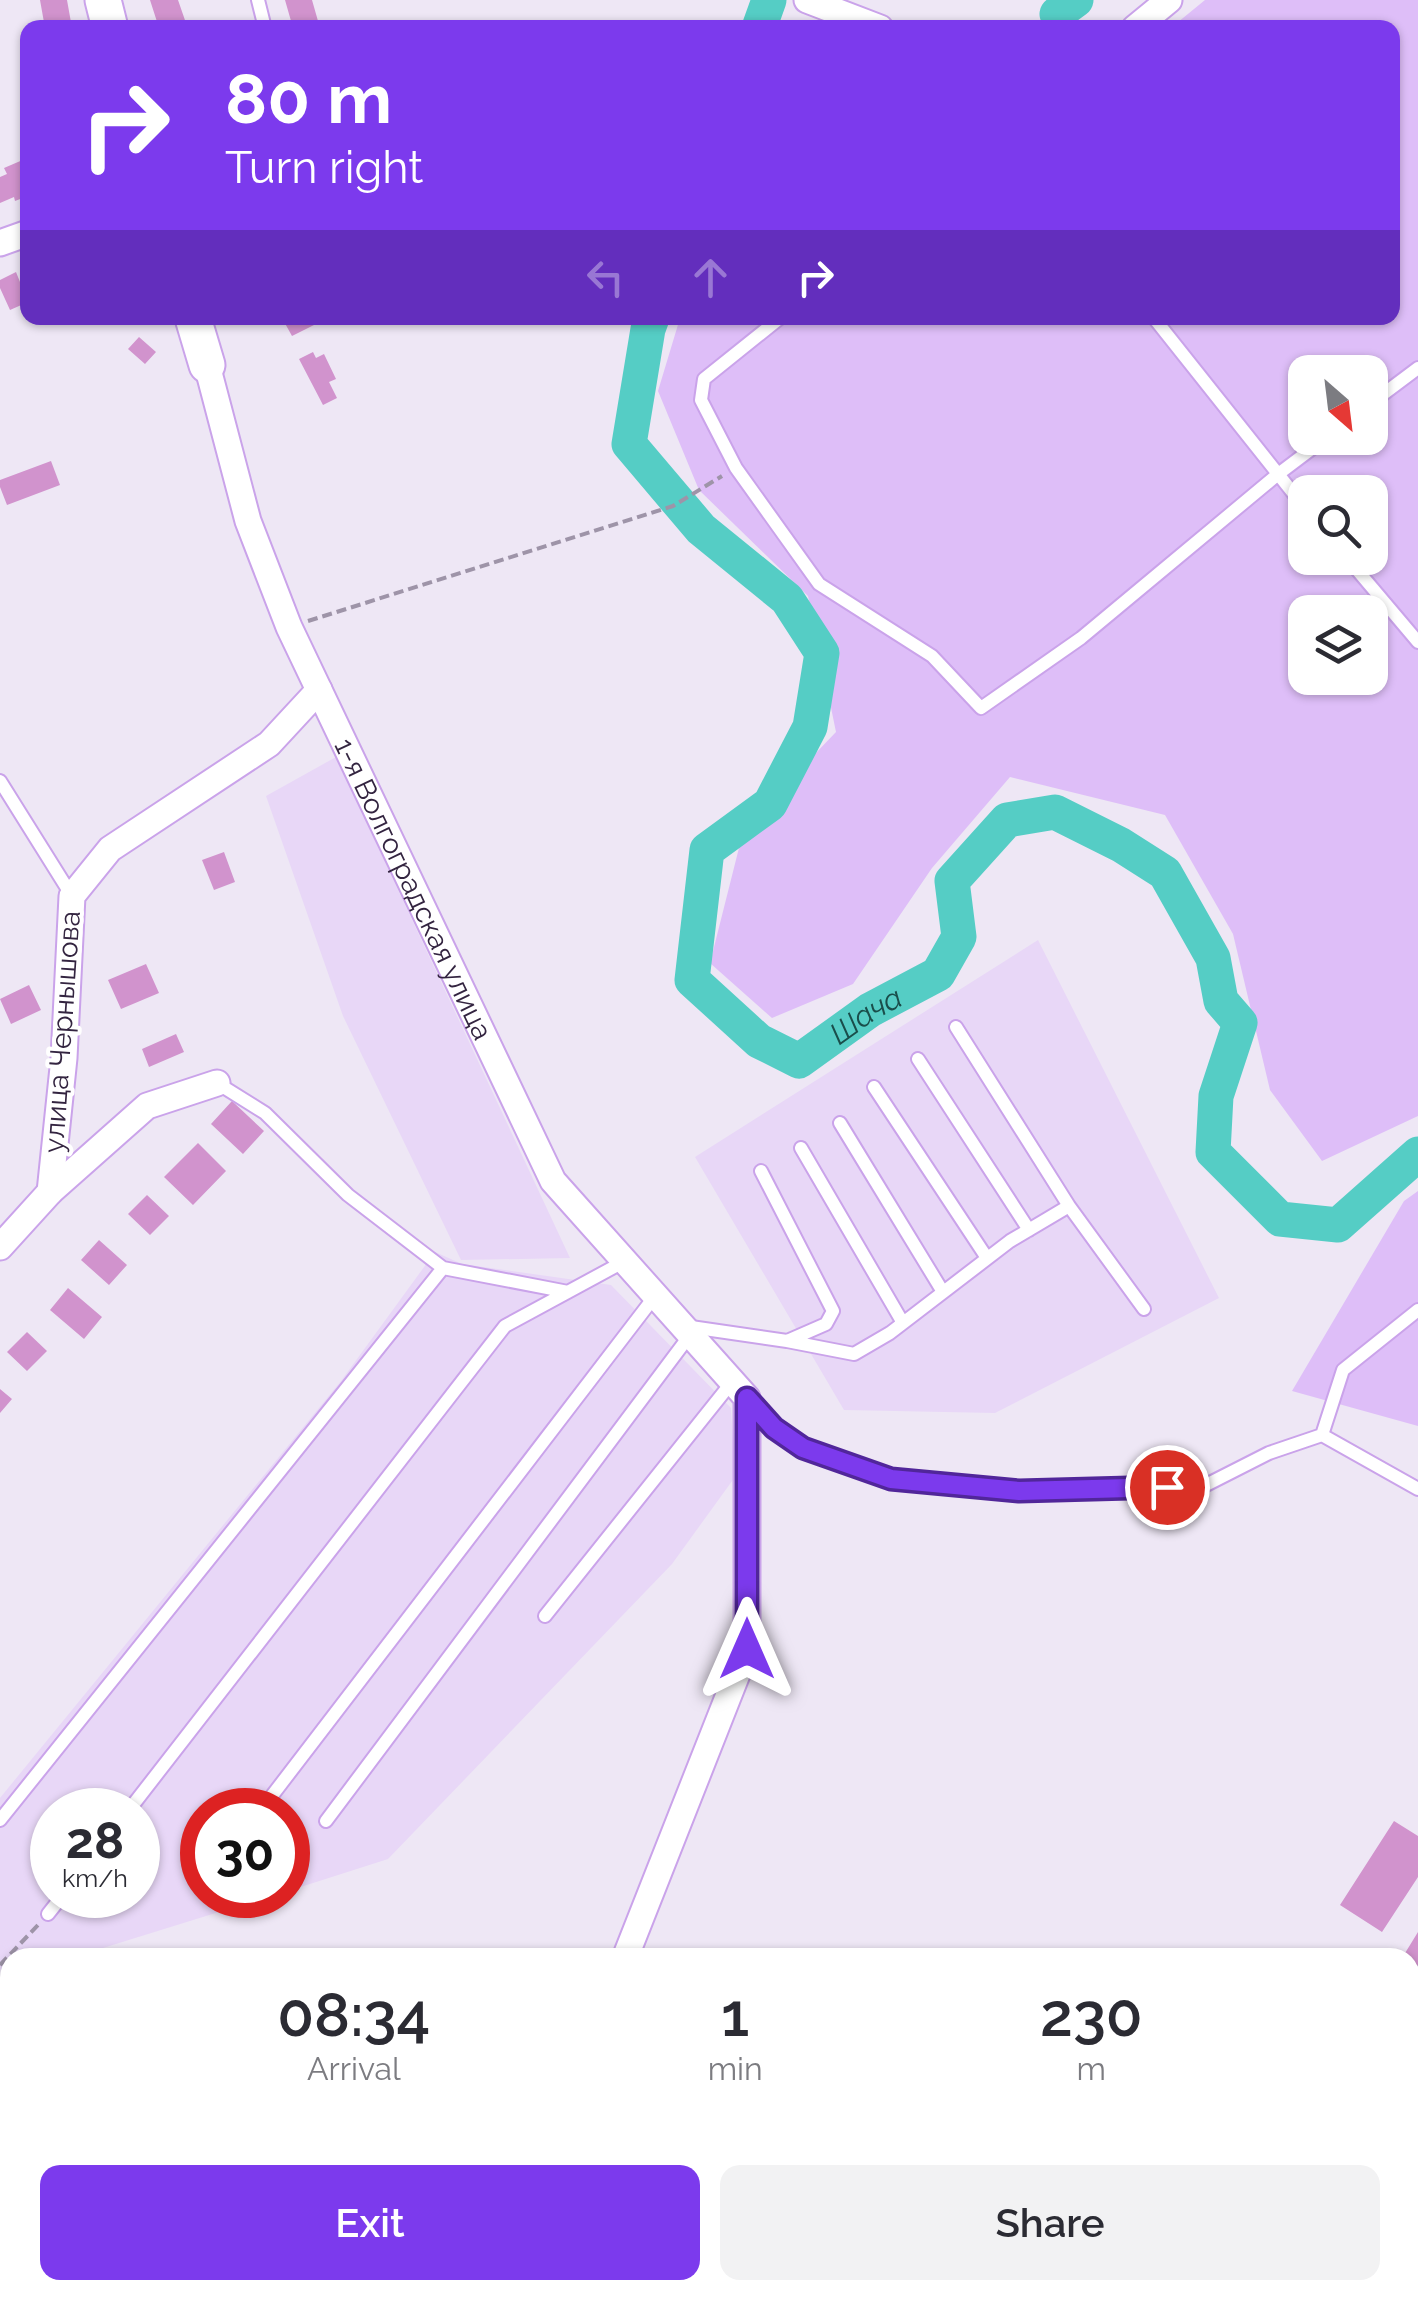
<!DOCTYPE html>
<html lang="en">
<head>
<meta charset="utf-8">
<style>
	body { margin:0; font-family:Raleway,sans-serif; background:#f2f2f3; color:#2b2b33; height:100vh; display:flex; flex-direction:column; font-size:38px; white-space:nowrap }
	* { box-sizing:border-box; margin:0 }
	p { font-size:32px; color:#7c7c81 }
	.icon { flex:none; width:55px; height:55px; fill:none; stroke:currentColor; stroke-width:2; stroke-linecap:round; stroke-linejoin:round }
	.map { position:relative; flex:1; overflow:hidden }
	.side { position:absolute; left:0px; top:1948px; width:1420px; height:352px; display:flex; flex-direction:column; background:#fff; border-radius:30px 30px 0 0; box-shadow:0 2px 8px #0004 }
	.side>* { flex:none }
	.guide { position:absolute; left:20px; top:20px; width:1380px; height:305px; border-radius:20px; box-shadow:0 2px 8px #0004; background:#7c3aed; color:#fff; overflow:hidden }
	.needle { width:65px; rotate:152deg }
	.controls { position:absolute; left:1288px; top:355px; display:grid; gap:20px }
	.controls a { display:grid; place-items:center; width:100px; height:100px; border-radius:20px; background:#fff; box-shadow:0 2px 8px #0004; font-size:50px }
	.speed { position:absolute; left:30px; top:1788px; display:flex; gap:20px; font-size:50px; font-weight:700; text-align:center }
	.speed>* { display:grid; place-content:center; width:130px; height:130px; border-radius:50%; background:#fff; box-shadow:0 2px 8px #0004; line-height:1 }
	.speed small { font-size:25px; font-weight:400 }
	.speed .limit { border:15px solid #d22; background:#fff; color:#111 }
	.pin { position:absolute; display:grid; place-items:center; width:85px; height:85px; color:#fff; margin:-42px; border:5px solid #fff; border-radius:50%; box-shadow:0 2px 10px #0007 }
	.me { position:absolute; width:110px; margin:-55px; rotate:0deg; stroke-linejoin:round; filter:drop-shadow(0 0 8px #0008) }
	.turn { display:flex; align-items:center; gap:35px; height:210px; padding:0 40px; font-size:45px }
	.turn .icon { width:130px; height:130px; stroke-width:2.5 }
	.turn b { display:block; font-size:70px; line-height:85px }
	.lanes { display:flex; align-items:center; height:95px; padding:0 40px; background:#0003; justify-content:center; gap:50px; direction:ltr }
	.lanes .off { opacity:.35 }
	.eta { display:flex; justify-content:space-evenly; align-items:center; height:170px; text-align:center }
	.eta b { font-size:60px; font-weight:600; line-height:70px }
	.button { display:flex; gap:20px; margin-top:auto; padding:20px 40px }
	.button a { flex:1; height:115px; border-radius:20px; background:#7c3aed; color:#fff; font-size:40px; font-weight:600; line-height:115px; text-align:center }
	.button a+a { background:#f2f2f3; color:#2b2b33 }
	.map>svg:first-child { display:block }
	.built { fill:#e8d7f7; fill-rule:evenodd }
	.green { fill:#debef8; fill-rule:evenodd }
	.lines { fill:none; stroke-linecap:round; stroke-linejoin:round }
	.river { stroke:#55cdc5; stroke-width:35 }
	.building { fill:#d193cd }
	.lane-casing { stroke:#caa3ea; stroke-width:16 }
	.street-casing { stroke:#caa3ea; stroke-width:29 }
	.secondary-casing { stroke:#caa3ea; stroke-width:39 }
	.path { stroke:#9e94a8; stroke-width:4; stroke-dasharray:10 5; stroke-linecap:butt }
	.lane { stroke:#fff; stroke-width:12 }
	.street { stroke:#fff; stroke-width:25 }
	.secondary { stroke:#fff; stroke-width:35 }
	.route-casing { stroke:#51269a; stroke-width:25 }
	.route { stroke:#7c3aed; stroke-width:18 }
	.labels { text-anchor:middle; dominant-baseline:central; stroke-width:8; stroke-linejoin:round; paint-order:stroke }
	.street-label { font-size:28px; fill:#332440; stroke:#fff }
	.water-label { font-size:30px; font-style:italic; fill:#1a4e4b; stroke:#fff }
</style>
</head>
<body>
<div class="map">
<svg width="1418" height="2299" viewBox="0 0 1418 2299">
	<rect width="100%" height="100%" fill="#eee7f5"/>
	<path class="built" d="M336 757 570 1258 461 1260 343 1016 266 796Z
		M1038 940 1219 1298 995 1413 844 1410 695 1157Z
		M435 1252 462 1264 611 1285 731 1408 735 1477 672 1564 388 1859 288 1891V1810H202V1895H274L74 1957 10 1958V1975L0 1969V1798L341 1381ZM52 1810H138V1895H52Z"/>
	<path class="green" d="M1205 0H1418V1116L1322 1161 1270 1090 1233 934 1165 815 1010 777 932 868 853 984 772 1018 710 963 744 828 836 732 808 596 699 490 658 391 680 318H1392V28L1172 27ZM1305 372H1370V438H1305ZM1305 492H1370V558H1305ZM1305 612H1370V678H1305Z
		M1418 1191V1426L1292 1391 1404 1201Z"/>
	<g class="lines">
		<g class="river">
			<path d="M1057 14 1076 0"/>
			<path d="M759 28 769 0"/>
			<path id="s1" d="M652 318 648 329 629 444 701 529 787 599 822 653 810 727 770 804 707 850 692 980 759 1041 799 1061 870 1010 938 974 959 937 952 881 1007 820 1055 812 1121 845 1165 873 1213 958 1221 1001 1240 1023 1216 1096 1213 1152 1280 1219 1338 1225 1418 1154"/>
		</g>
	</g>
	<path class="building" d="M40 0H67L72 28H45Z
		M150 0H178L187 26 159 28Z
		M285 0H312L320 28H293Z
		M25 159 28 196 15 201 14 197 0 203V177L7 174 4 168Z
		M16 272 28 302 10 310 0 288V280Z
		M282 318H312L316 324 292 336Z
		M139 337 156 352 145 364 128 349Z
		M313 352 316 358 324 354 336 379 329 382 337 398 323 405 299 359Z
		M51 461 60 485 7 505 0 487V480Z
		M224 852 235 882 214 890 202 860Z
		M146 964 159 993 121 1009 108 980Z
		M29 985 41 1010 11 1024 0 999Z
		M176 1034 184 1052 149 1067 142 1049Z
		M232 1101 264 1131 243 1154 211 1124Z
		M198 1143 226 1171 193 1205 164 1177Z
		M147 1195 169 1216 150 1235 128 1214Z
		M99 1240 127 1265 109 1285 81 1260Z
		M68 1288 102 1317 84 1339 50 1310Z
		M27 1332 47 1351 27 1371 7 1352Z
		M0 1389 12 1399 0 1413Z
		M1394 1821 1418 1836V1877L1382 1932 1340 1905Z
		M1418 1932V1966L1410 1961V1958H1402Z"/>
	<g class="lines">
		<defs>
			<path id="lane" d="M258 0 265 28
				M780 318 704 379 701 400 736 468 819 584 932 656 981 708 1081 638 1277 475 1326 438
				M1154 318 1305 508
				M1370 404 1418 368
				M1347 558 1418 642
				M0 781 72 896
				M956 1027 1069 1206 1144 1309
				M918 1059 1029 1230
				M217 1083 265 1113 348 1195 443 1268
				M874 1087 987 1258
				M840 1123 943 1292
				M801 1148 903 1323
				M684 1326 787 1341 826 1324 833 1311 761 1171
				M787 1341 854 1354 890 1333 1010 1241 1069 1206
				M749 1400 773 1428 803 1448 891 1479 1019 1491 1204 1486 1269 1453 1322 1435 1418 1489
				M1322 1435 1343 1370 1418 1310
				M545 1616 732 1382
				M129 1810 505 1326 625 1261
				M261 1810 655 1296
				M0 1820 443 1268 568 1292
				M326 1821 690 1335
				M48 1914 63 1895"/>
			<g id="street">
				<path d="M807 0 880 28"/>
				<path d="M1135 28 1169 0"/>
				<path d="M0 243 28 233"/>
				<path id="s2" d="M207 365 248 521 289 627 553 1181 747 1398V1649L625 1958"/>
				<path d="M50 1192 64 1058 72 896 110 849 269 744 319 690"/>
				<path d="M0 1247 50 1192 147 1106 217 1083"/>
				<path d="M675 2290 679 2299"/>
			</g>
			<path id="secondary" d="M103 0 110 28
				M193 318 207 365"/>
		</defs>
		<use href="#lane" class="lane-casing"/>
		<use href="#street" class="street-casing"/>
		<use href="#secondary" class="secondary-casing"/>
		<path class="path" d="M308 621 673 506 722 476
			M0 1965 38 1925"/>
		<use href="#lane" class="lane"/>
		<use href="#street" class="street"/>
		<use href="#secondary" class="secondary"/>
	</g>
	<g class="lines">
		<defs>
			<path id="route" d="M747 1649V1398L774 1428 803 1448 891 1479 1019 1491 1167 1487"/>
		</defs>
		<use href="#route" class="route-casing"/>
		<use href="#route" class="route"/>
	</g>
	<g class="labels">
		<g class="street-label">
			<text stroke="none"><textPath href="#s2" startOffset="565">1-я Волгоградская улица</textPath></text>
			<text transform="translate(62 1032) rotate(-86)">улица Чернышова</text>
		</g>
		<g class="water-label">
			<text stroke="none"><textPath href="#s1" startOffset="1002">Шача</textPath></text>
		</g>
	</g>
</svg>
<div class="controls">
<a><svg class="needle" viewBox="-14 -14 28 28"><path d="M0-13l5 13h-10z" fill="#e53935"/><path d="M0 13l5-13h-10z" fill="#7c7c81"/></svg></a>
<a><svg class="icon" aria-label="search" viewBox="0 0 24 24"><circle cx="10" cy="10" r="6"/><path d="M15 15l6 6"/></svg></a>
<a><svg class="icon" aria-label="layers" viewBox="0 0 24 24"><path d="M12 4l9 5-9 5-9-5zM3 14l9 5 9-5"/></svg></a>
</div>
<div class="speed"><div>28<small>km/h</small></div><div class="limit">30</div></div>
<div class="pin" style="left:1167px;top:1487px;background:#d93025"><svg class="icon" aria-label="arrive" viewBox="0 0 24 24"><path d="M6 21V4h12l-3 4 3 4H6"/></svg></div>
<svg class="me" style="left:747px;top:1649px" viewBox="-20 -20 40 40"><path d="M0-17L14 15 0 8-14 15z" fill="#7c3aed" stroke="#fff" stroke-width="4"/></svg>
<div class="guide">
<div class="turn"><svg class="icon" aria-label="right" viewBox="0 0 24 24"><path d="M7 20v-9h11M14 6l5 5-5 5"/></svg><div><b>80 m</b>Turn right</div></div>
<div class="lanes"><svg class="icon off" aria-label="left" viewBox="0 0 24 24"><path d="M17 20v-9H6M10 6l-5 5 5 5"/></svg><svg class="icon off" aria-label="ahead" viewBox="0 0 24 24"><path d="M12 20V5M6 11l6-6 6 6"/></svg><svg class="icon" aria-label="right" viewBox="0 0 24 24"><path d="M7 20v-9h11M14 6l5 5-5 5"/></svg></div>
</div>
<section class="side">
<div class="eta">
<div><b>08:34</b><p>Arrival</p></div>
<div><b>1</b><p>min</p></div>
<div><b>230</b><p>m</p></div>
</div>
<div class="button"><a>Exit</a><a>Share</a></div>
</section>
</div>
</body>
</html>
